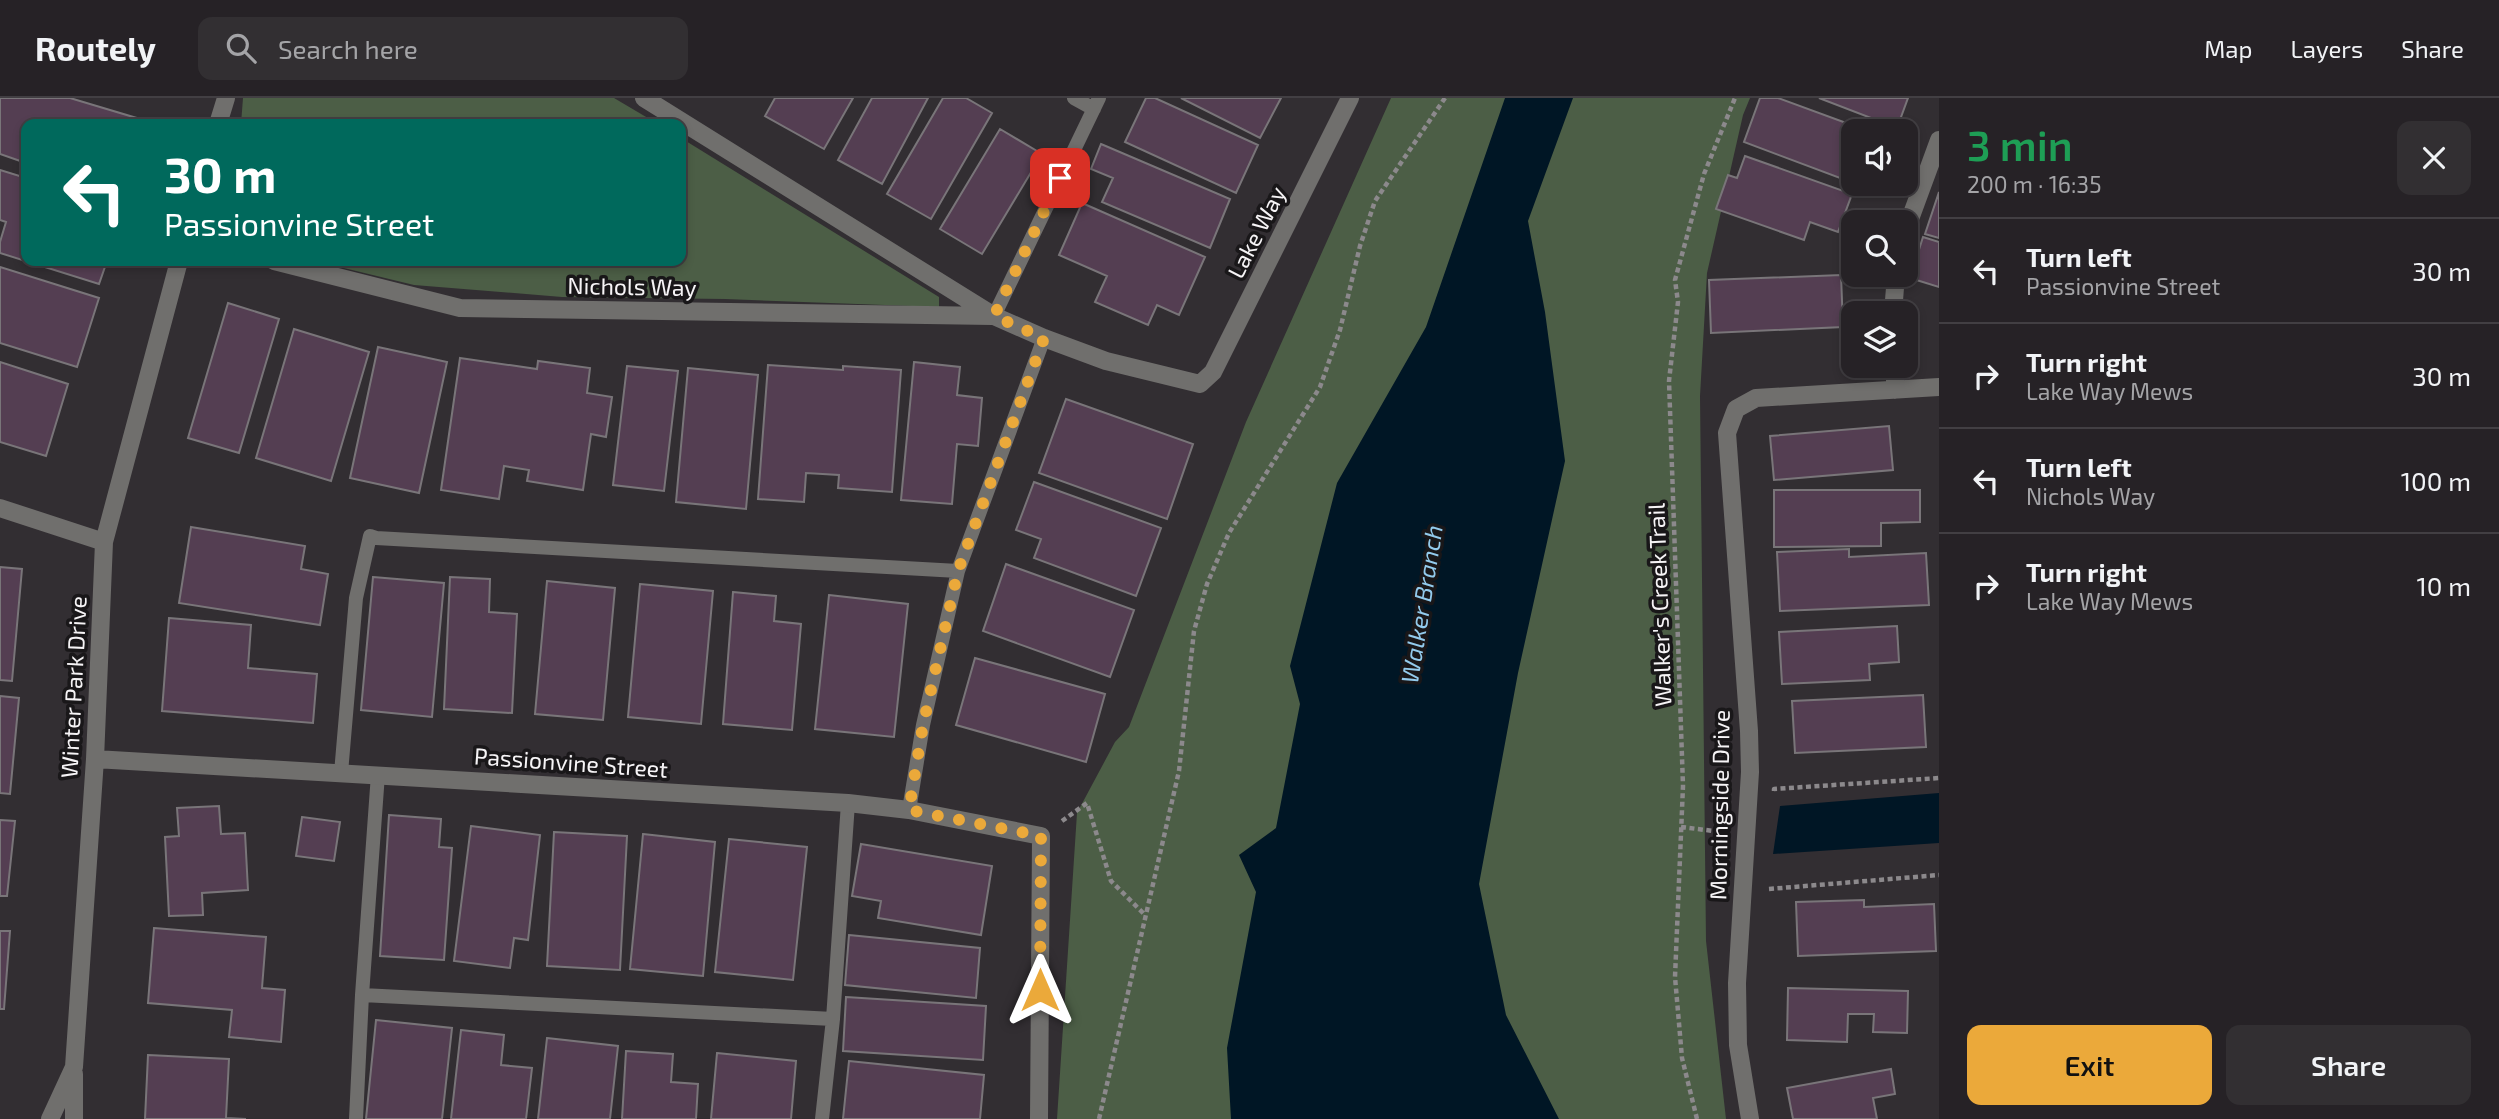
<!DOCTYPE html>
<html lang="en">
<head>
<meta charset="utf-8">
<style>
	body { margin:0; font-family:"Exo 2",sans-serif; background:#322f32; color:#f1f3f6; height:100vh; display:flex; flex-direction:column; font-size:26px; white-space:nowrap }
	* { box-sizing:border-box; margin:0 }
	p { font-size:23px; color:#a4a4a7 }
	.icon { flex:none; width:38px; height:38px; fill:none; stroke:currentColor; stroke-width:2; stroke-linecap:round; stroke-linejoin:round }
	.map { position:relative; flex:1; overflow:hidden }
	.drawer { display:flex; flex-direction:column; background:#262226; width:560px }
	.drawer>* { flex:none }
	.banner { position:absolute; left:21px; top:21px; width:665px; height:147px; border-radius:14px; box-shadow:0 4px 10px #0003,0 0 0 2px #423f43; background:#00695c; color:#fff; overflow:hidden }
	.tools { position:absolute; left:1841px; top:21px; display:grid; gap:14px }
	.tools a { display:grid; place-items:center; width:77px; height:77px; border-radius:14px; background:#262226; box-shadow:0 4px 10px #0003,0 0 0 2px #423f43; font-size:35px }
	.pin { position:absolute; display:grid; place-items:center; width:60px; height:60px; color:#fff; margin:-30px; border-radius:14px; box-shadow:0 4px 10px #0006 }
	.me { position:absolute; width:77px; margin:-38px; rotate:0deg; stroke-linejoin:round; filter:drop-shadow(0 0 5px #0008) }
	.turn { display:flex; align-items:center; gap:24px; height:147px; padding:0 28px; font-size:32px }
	.turn .icon { width:91px; height:91px; stroke-width:2.5 }
	.turn b { display:block; font-size:49px; line-height:60px }
	.round { display:grid; place-items:center; flex:none; width:74px; height:74px; border-radius:14px; background:#322f32 }
	.headline { display:flex; align-items:center; justify-content:space-between; height:119px; padding:0 28px }
	h1 { font-size:42px; font-weight:600; line-height:52px; color:#1e9e55 }
	.primary-button { display:flex; gap:14px; margin-top:auto; padding:14px 28px }
	.primary-button a { flex:1; height:80px; border-radius:14px; background:#eba93a; color:#111; font-size:28px; font-weight:600; line-height:80px; text-align:center }
	.primary-button a+a { background:#322f32; color:#f1f3f6 }
	ul { padding:0; list-style:none }
	li { display:flex; align-items:center; gap:21px; height:105px; padding:0 28px; border-top:2px solid #423f43 }
	li div { flex:1 }
	li b { display:block; font-size:26px }
	li em { font-style:normal }
	header { display:flex; align-items:center; gap:42px; box-sizing:border-box; height:98px; padding:0 35px; background:#262226; border-bottom:2px solid #423f43 }
	header strong { font-size:33px }
	nav { display:flex; gap:38px; margin-inline-start:auto; font-size:24px }
	.search { width:490px; height:63px; background:#322f32; display:flex; align-items:center; gap:18px; box-sizing:border-box; padding:0 24px; border-radius:14px; color:#a4a4a7; font-size:26px }
	main { display:flex; flex:1; min-height:0 }
	.map>svg:first-child { display:block }
	.green { fill:#4c5e46 }
	.water { fill:#001625 }
	.building { fill:#543e52; stroke:#797579; stroke-width:2 }
	.lines { fill:none; stroke-linecap:round; stroke-linejoin:round }
	.path { stroke:#8c898c; stroke-width:4.5; stroke-dasharray:5 3.5; stroke-linecap:butt }
	.lane { stroke:#706f6d; stroke-width:14 }
	.street { stroke:#706f6d; stroke-width:18 }
	.route { stroke:#eba93a; stroke-width:12; stroke-dasharray:0 21.6 }
	.labels { text-anchor:middle; dominant-baseline:central; stroke-width:7; stroke-linejoin:round; paint-order:stroke }
	.street-label { font-size:23px; fill:#f6f4f6; stroke:#191719 }
	.water-label { font-size:24px; font-style:italic; fill:#93cbed; stroke:#191719 }
</style>
</head>
<body>
<header>
<strong>Routely</strong>
<div class="search"><svg class="icon" aria-label="search" viewBox="0 0 24 24"><circle cx="10" cy="10" r="6"/><path d="M15 15l6 6"/></svg>Search here</div>
<nav><a>Map</a><a>Layers</a><a>Share</a></nav>
</header>
<main>
<div class="map">
<svg width="1939" height="1021" viewBox="0 0 1939 1021">
	<rect width="100%" height="100%" fill="#322e32"/>
	<path class="green" d="M243 0H614L658 26H241Z
		M1391 0H1750L1743 17 1707 175 1700 298 1706 843 1726 1021H1057L1077 715 1115 644 1129 629 1246 324Z
		M681 40 939 199V209L725 201 562 199 414 187 315 163H681Z"/>
	<path class="water" d="M1505 0H1573L1528 123 1545 214 1565 363 1518 575 1479 786 1506 917 1559 1021H1231L1227 950 1256 794 1239 757 1276 730 1300 606 1290 568 1337 385 1426 229Z
		M1939 695V745L1773 756 1780 708Z"/>
	<path class="building" d="M0 0H70L140 21 138 26H26V65L0 56Z
		M775 0H853L824 51 765 18Z
		M872 0H928L882 86 838 62Z
		M943 0H966L992 15 931 121 887 96Z
		M1146 0H1155L1258 47 1236 95 1125 44Z
		M1181 0H1281L1260 40Z
		M1760 0H1778L1868 33H1853V69L1848 83 1744 44Z
		M1819 0H1908L1897 30Z
		M1000 31 1042 56 982 156 940 131Z
		M1101 46 1230 101 1210 150 1102 104 1113 80 1091 71Z
		M1745 58 1852 96 1838 134 1810 124 1804 142 1716 111 1728 77 1737 80Z
		M0 72 26 80V163H107L99 186 0 155V144L6 124 0 122Z
		M1939 94V140L1925 136Z
		M1082 105 1205 159 1179 217 1157 207 1148 227 1095 204 1107 178 1059 157Z
		M1923 139 1939 144V189L1910 180Z
		M0 169 99 200 77 269 0 245Z
		M1841 177 1843 229 1711 235 1709 182Z
		M228 205 279 221 239 355 188 340Z
		M294 231 369 254 331 383 256 360Z
		M378 249 447 264 419 395 350 380Z
		M460 260 537 271 538 263 590 270 587 295 612 299 606 339 591 336 583 392 527 383 529 372 504 368 499 401 441 392Z
		M0 264 68 286 46 358 0 344Z
		M914 264 960 269 957 297 982 300 978 348 957 346 952 406 901 402Z
		M768 267 843 272V268L901 272 892 394 838 390 839 377 806 375 804 404 758 401Z
		M627 268 678 273 664 393 613 387Z
		M688 270 758 277 746 411 676 404Z
		M1066 301 1193 346 1167 421 1039 375Z
		M1889 328 1893 372 1774 382 1770 338Z
		M1034 384 1161 430 1136 498 1034 460 1041 441 1016 432Z
		M1774 392H1920V424L1881 425V448L1774 449Z
		M191 429 305 448 301 471 328 476 320 527 179 505Z
		M1849 451V459L1926 455 1929 507 1780 513 1777 454Z
		M1006 466 1134 512 1110 579 983 533Z
		M0 469 22 471 12 583 0 582Z
		M373 479 444 485 432 619 361 612Z
		M450 479 490 481 489 514 517 516 512 615 444 611Z
		M547 483 615 490 603 622 535 616Z
		M640 486 713 493 701 626 628 619Z
		M733 494 776 498 774 523 801 526 792 632 723 626Z
		M829 497 908 506 894 639 815 631Z
		M169 520 251 527 248 570 317 576 313 625 162 613Z
		M1897 528 1899 564 1869 566 1870 582 1782 586 1779 534Z
		M975 560 1105 596 1086 664 956 627Z
		M1923 597 1926 649 1795 655 1792 603Z
		M0 598 19 600 10 696 0 695Z
		M219 708 221 736 245 735 248 792 202 795 203 817 169 818 165 739 179 738 177 710Z
		M389 717 441 721 439 749 452 750 444 862 380 858Z
		M302 719 340 724 334 763 296 758Z
		M0 722 15 723 7 798H0Z
		M471 728 540 737 528 842 514 840 510 870 454 863Z
		M554 734 627 738 620 872 547 868Z
		M643 736 715 744 703 878 630 871Z
		M729 741 807 749 793 882 715 874Z
		M861 746 992 768 981 837 878 820 881 803 852 798Z
		M1864 802V809L1934 806 1936 853 1798 858 1796 804Z
		M154 830 266 839 262 890 285 892 281 944 229 939 232 912 148 905Z
		M0 833H10L4 911H0Z
		M849 837 980 850 976 900 845 887Z
		M1788 890 1908 893 1907 935 1873 934 1874 916H1848L1847 944 1787 942Z
		M846 899 986 908 983 962 843 953Z
		M376 922 452 930 442 1021H366Z
		M461 932 504 937 501 967 532 970 526 1021H451Z
		M547 940 618 948 610 1021H538Z
		M626 953 673 956 671 984 698 986 696 1021H622Z
		M717 955 796 963 791 1021H711Z
		M148 957 229 961 226 1020 246 1021H145Z
		M849 963 984 977 980 1021H843Z
		M1891 971 1895 996 1873 1000 1877 1021H1793L1787 990Z"/>
	<g class="lines">
		<path class="path" d="M1774 693V691L1939 680
			M1062 723 1087 705 1111 783 1144 816
			M1681 729 1722 734
			M1769 791 1939 777
			M1099 1021 1179 673 1194 533 1207 486 1229 435 1320 289 1340 232 1360 148 1375 103 1445 0
			M1697 1021 1682 960 1675 879 1683 688 1669 283 1678 204 1675 182 1704 76 1735 0"/>
		<path class="lane" d="M1074 0 1094 11
			M994 218 1099 0
			M341 675 356 500 370 438 376 440 958 473
			M909 712 923 627 958 473 1044 240
			M362 897 833 921
			M356 1021 362 897 378 676
			M822 1021 833 921 848 705"/>
		<path class="street" d="M644 0 994 218 1044 240 1106 263 1200 286 1213 274 1350 0
			M218 26 226 0
			M1906 132 1939 42
			M274 163 460 210 992 218
			M1893 215 1896 177
			M1895 268V292
			M0 410 104 444
			M95 661 848 705 909 712 1041 738 1039 1021
			M50 1021 74 969 95 661 104 444 179 163
			M74 1021V976
			M1750 1021 1738 947 1737 885 1750 674 1749 633 1727 335 1736 311 1756 300 1939 289"/>
	</g>
	<g class="lines">
		<path class="route" d="M1040 892 1041 738 909 712 923 627 958 473 1044 240 994 218 1060 80"/>
	</g>
	<g class="labels">
		<g class="street-label">
			<text transform="translate(1256 134) rotate(-63)">Lake Way</text>
			<text transform="translate(632 188) rotate(1)">Nichols Way</text>
			<text transform="translate(1659 507) rotate(-92)">Walker's Creek Trail</text>
			<text transform="translate(73 589) rotate(-87)">Winter Park Drive</text>
			<text transform="translate(571 664) rotate(4)">Passionvine Street</text>
			<text transform="translate(1719 707) rotate(-89)">Morningside Drive</text>
		</g>
		<g class="water-label">
			<text transform="translate(1421 506) rotate(-81)">Walker Branch</text>
		</g>
	</g>
</svg>
<div class="tools">
<a><svg class="icon" aria-label="sound" viewBox="0 0 24 24"><path d="M4 9h4l5-4v14l-5-4H4zM17 9q2 3 0 6"/></svg></a>
<a><svg class="icon" aria-label="search" viewBox="0 0 24 24"><circle cx="10" cy="10" r="6"/><path d="M15 15l6 6"/></svg></a>
<a><svg class="icon" aria-label="layers" viewBox="0 0 24 24"><path d="M12 4l9 5-9 5-9-5zM3 14l9 5 9-5"/></svg></a>
</div>
<div class="pin" style="left:1060px;top:80px;background:#d93025"><svg class="icon" aria-label="arrive" viewBox="0 0 24 24"><path d="M6 21V4h12l-3 4 3 4H6"/></svg></div>
<svg class="me" style="left:1040px;top:892px" viewBox="-20 -20 40 40"><path d="M0-17L14 15 0 8-14 15z" fill="#eba93a" stroke="#fff" stroke-width="4"/></svg>
<div class="banner">
<div class="turn"><svg class="icon" aria-label="left" viewBox="0 0 24 24"><path d="M17 20v-9H6M10 6l-5 5 5 5"/></svg><div><b>30 m</b>Passionvine Street</div></div>
</div>
</div>
<section class="drawer">
<div class="headline"><div><h1>3 min</h1><p>200 m · 16:35</p></div><a class="round"><svg class="icon" aria-label="close" viewBox="0 0 24 24"><path d="M6 6l12 12M18 6L6 18"/></svg></a></div>
<ul>
<li><svg class="icon" aria-label="left" viewBox="0 0 24 24"><path d="M17 20v-9H6M10 6l-5 5 5 5"/></svg><div><b>Turn left</b><p>Passionvine Street</p></div><em>30 m</em></li>
<li><svg class="icon" aria-label="right" viewBox="0 0 24 24"><path d="M7 20v-9h11M14 6l5 5-5 5"/></svg><div><b>Turn right</b><p>Lake Way Mews</p></div><em>30 m</em></li>
<li><svg class="icon" aria-label="left" viewBox="0 0 24 24"><path d="M17 20v-9H6M10 6l-5 5 5 5"/></svg><div><b>Turn left</b><p>Nichols Way</p></div><em>100 m</em></li>
<li><svg class="icon" aria-label="right" viewBox="0 0 24 24"><path d="M7 20v-9h11M14 6l5 5-5 5"/></svg><div><b>Turn right</b><p>Lake Way Mews</p></div><em>10 m</em></li>
</ul>
<div class="primary-button"><a>Exit</a><a>Share</a></div>
</section>
</main>
</body>
</html>
